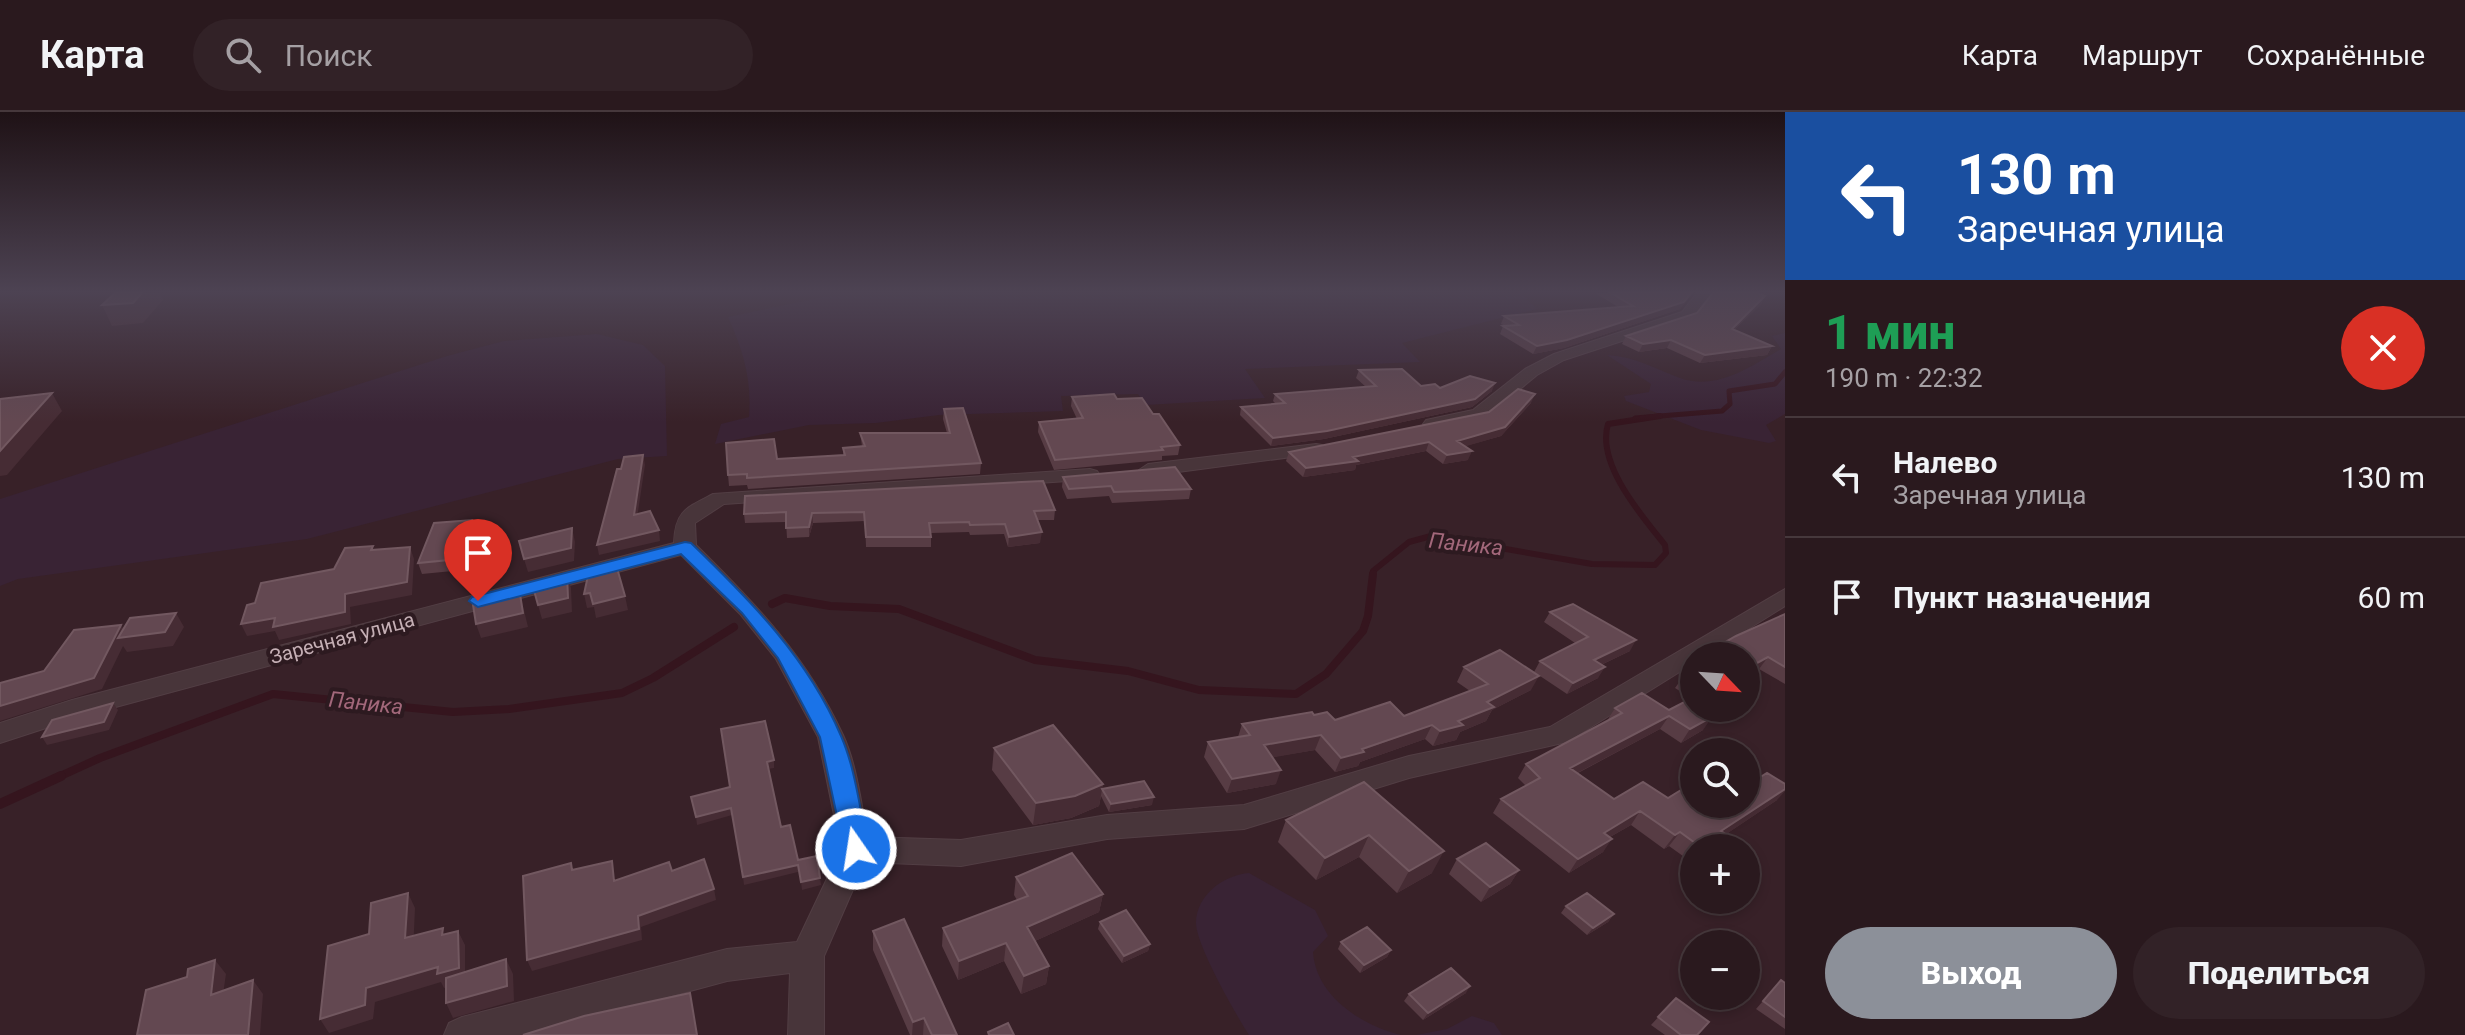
<!DOCTYPE html>
<html lang="ru">
<head>
<meta charset="utf-8">
<style>
	body { margin:0; font-family:Roboto,sans-serif; background:#322227; color:#f1f3f6; height:100vh; display:flex; flex-direction:column; font-size:30px; white-space:nowrap }
	* { box-sizing:border-box; margin:0 }
	p { font-size:26px; color:#a5a0a4 }
	.icon { flex:none; width:44px; height:44px; fill:none; stroke:currentColor; stroke-width:2; stroke-linecap:round; stroke-linejoin:round }
	.map { position:relative; flex:1; overflow:hidden }
	.side { display:flex; flex-direction:column; background:#2a191e; width:680px }
	.side>* { flex:none }
	.banner { background:#1a4fa0; color:#fff; overflow:hidden }
	.needle { width:52px; rotate:115deg }
	.controls { position:absolute; left:1680px; top:530px; display:grid; gap:16px }
	.controls a { display:grid; place-items:center; width:80px; height:80px; border-radius:50%; background:#2a191e; box-shadow:0 4px 12px #0003,0 0 0 2px #46383c; font-size:40px }
	.pin { position:absolute; display:grid; place-items:center; width:68px; height:68px; color:#fff; margin:-82px -34px; border-radius:50% 50% 50% 0; rotate:-45deg; box-shadow:0 0 8px #0007 }
	.pin .icon { rotate:45deg }
	.me { position:absolute; width:88px; margin:-44px; rotate:347deg; stroke-linejoin:round; filter:drop-shadow(0 0 6px #0008) }
	.turn { display:flex; align-items:center; gap:28px; height:168px; padding:0 40px; font-size:36px }
	.turn .icon { width:104px; height:104px; stroke-width:2.5 }
	.turn b { display:block; font-size:56px; line-height:68px }
	.round { display:grid; place-items:center; flex:none; width:84px; height:84px; border-radius:42px; background:#322227 }
	.overview { display:flex; align-items:center; justify-content:space-between; height:136px; padding:0 40px }
	h1 { font-size:48px; font-weight:800; line-height:60px; color:#1e9e55 }
	.primary-button { display:flex; gap:16px; margin-top:auto; padding:16px 40px }
	.primary-button a { flex:1; height:92px; border-radius:48px; background:#8c9099; color:#fff; font-size:32px; font-weight:800; line-height:92px; text-align:center }
	.primary-button a+a { background:#322227; color:#f1f3f6 }
	ul { padding:0; list-style:none }
	li { display:flex; align-items:center; gap:24px; height:120px; padding:0 40px; border-top:2px solid #46383c }
	li div { flex:1 }
	li b { display:block; font-size:30px }
	li em { font-style:normal }
	header { display:flex; align-items:center; gap:48px; box-sizing:border-box; height:112px; padding:0 40px; background:#2a191e; border-bottom:2px solid #46383c }
	header strong { font-size:38px }
	nav { display:flex; gap:44px; margin-inline-start:auto; font-size:28px }
	.search { width:560px; height:72px; background:#322227; display:flex; align-items:center; gap:20px; box-sizing:border-box; padding:0 28px; border-radius:44px; color:#a5a0a4; font-size:30px }
	main { display:flex; flex:1; min-height:0 }
	.map>svg:first-child { display:block }
	.green { fill:#392334 }
	.lines { fill:none; stroke-linecap:round; stroke-linejoin:round }
	.stream-far3 { stroke:#35151e; stroke-width:5 }
	.stream-far2 { stroke:#35151e; stroke-width:6 }
	.stream-far1 { stroke:#35151e; stroke-width:8 }
	.stream { stroke:#35151e; stroke-width:10 }
	.minor-casing { stroke:#523e44; stroke-width:2 }
	.minor { fill:#48353a; fill-rule:evenodd }
	.wall { fill:#573c44 }
	.shaded-wall { fill:#462c34 }
	.building { fill:#634851; stroke:#725860; stroke-width:2 }
	.route { fill:#1a73e8; stroke:#114b97; stroke-width:2 }
	.labels { text-anchor:middle; dominant-baseline:central; stroke-width:8; stroke-linejoin:round; paint-order:stroke }
	.street-label { font-size:20px; fill:#c5afb5; stroke:#2d1a20 }
	.water-label { font-size:22px; font-style:italic; fill:#a3687b; stroke:#2d1a20 }
</style>
</head>
<body>
<header>
<strong>Карта</strong>
<div class="search"><svg class="icon" aria-label="search" viewBox="0 0 24 24"><circle cx="10" cy="10" r="6"/><path d="M15 15l6 6"/></svg>Поиск</div>
<nav><a>Карта</a><a>Маршрут</a><a>Сохранённые</a></nav>
</header>
<main>
<div class="map">
<svg width="1785" height="923" viewBox="0 0 1785 923">
	<rect width="100%" height="100%" fill="#382128"/>
	<path class="green" d="M842 181H1520L1537 197 1402 231 1420 250 1245 257 1265 286 1146 293 1138 282 1061 284 1063 299 939 303 876 311 809 313 715 332 721 312 749 305C752 268 743 238 728 205Z
		M1785 221V302L1766 313 1776 329 1769 331 1701 318 1626 289 1624 284 1649 280 1651 272 1607 243C1633 244 1656 257 1680 266 1717 279 1750 255 1781 237L1772 224Z
		M597 222 643 233 665 254 667 344 618 347 307 427 18 467 0 474V387L447 244 504 229Z
		M1249 761 1315 798 1328 824 1313 840C1316 884 1361 913 1401 923H1249C1236 903 1196 833 1196 811 1196 783 1224 763 1249 761Z
		M1472 904 1494 911 1502 923H1416L1447 917Z"/>
	<g class="lines">
		<path class="stream-far3" d="M1635 306 1722 299 1730 292 1729 279 1775 272 1785 260"/>
		<path class="stream-far2" d="M1372 464 1373 459 1409 430 1431 424 1592 452 1655 453 1666 441 1665 433C1642 404 1596 352 1608 312L1660 304"/>
		<path class="stream-far1" d="M772 492 785 486 830 494 899 497 1035 548 1128 559 1199 578 1296 582 1326 562 1363 519 1368 504 1373 462
			M56 666 100 646 273 582 453 600 509 597 622 581 653 566 734 515"/>
		<path class="stream" d="M0 692 61 664"/>
		<defs>
			<path id="minor" d="M1697 181H1711L1692 206 1564 248 1537 263 1485 306 1432 317 1423 312 1426 308 1473 298 1525 257 1554 242 1682 200Z
				M1316 332 1322 333V341L1148 364 1139 358 1148 352Z
				M1090 357 1097 359 1100 363 1097 367 724 392 695 411 696 433C756 492 807 545 843 623 857 653 861 693 868 725L961 728 1107 703 1244 693 1409 644 1550 615 1785 477V494L1705 544H1694V551L1567 630 1409 666 1244 717 1107 727 961 754 865 750 824 844V923H788L790 861 727 869 527 923H444L449 911 462 905 727 837 797 830 841 737 818 625 776 547 740 502 681 443 86 603 0 631V611L72 588 674 431C675 399 686 396 713 382Z"/>
		</defs>
		<use href="#minor" class="minor-casing"/>
		<use href="#minor" class="minor"/>
	</g>
	<path class="wall" d="M1595 181H1693L1680 197 1564 236 1533 242 1500 222 1503 214H1505L1501 212 1504 204 1618 195Z
		M1765 184 1761 192 1734 218 1772 234 1767 243 1700 251 1667 236 1639 240 1622 232 1626 224Z
		M1359 258 1421 274 1492 279 1472 295 1324 327 1271 334 1240 303 1241 295 1276 292 1273 289 1275 282 1366 275 1356 266Z
		M1072 285 1117 287 1153 302 1180 333 1178 343 1162 344V348L1054 358 1038 320 1039 310 1077 307 1071 294Z
		M1531 291 1501 324 1465 334 1468 348 1443 352 1426 339 1356 353 1355 358 1303 365 1286 349 1289 340Z
		M944 297 981 351 980 362 748 377 747 373 729 374 728 363 777 347 843 343V336L862 334 860 321H947L943 307Z
		M1063 365 1191 377 1189 387 1112 391 1109 384 1067 387 1062 375Z
		M745 384 1055 398 1054 408H1037L1040 431 1008 435 1004 422 970 423 969 420 931 421V435H866L865 409 813 411 809 425 787 426 786 410 745 411 744 402Z
		M472 408 475 419 471 430 473 457 422 462 418 451Z
		M1550 500 1630 539 1601 553 1598 566 1567 582 1534 560 1540 549 1575 531 1544 510Z
		M1785 502V572L1759 557Z
		M1694 550V588L1675 576 1683 565 1691 560 1688 558Z
		M1464 555 1531 578 1492 598 1486 609 1460 620 1456 628 1433 634 1425 627 1360 650 1358 654 1335 660 1315 638 1272 645 1276 672 1227 681 1204 645 1208 630 1238 625 1242 612 1314 603 1335 608 1404 604 1470 579 1457 570Z
		M1642 581 1703 618 1681 631 1660 617 1578 661 1614 687 1777 688 1726 722 1744 736H1694V752L1669 734 1664 737 1631 713 1610 725 1603 740 1569 761 1493 701 1501 687 1526 674 1518 666 1526 652 1607 609 1615 596Z
		M994 636 1103 672 1102 676 1152 693 1109 700 1101 684 1099 694 1071 706 1033 713 992 658Z
		M1364 670 1432 761 1397 781 1359 745 1316 768 1278 730 1286 708Z
		M1457 747 1519 758 1510 772 1481 790 1449 762Z
		M1016 765 1103 782 1099 800 1035 829 1049 854 1046 872 1021 882 1004 849 958 868 942 834 943 816 1017 788 1014 783Z
		M1566 794 1614 802 1608 810 1587 823 1561 801Z
		M1100 810 1150 832 1148 839 1122 851 1098 817Z
		M873 819 957 923H910L873 838Z
		M1341 830 1391 838 1387 845 1360 861 1338 837Z
		M1781 868 1785 871V917L1756 897Z
		M1466 881 1423 908 1404 889 1409 882Z
		M1676 886 1697 923H1665L1651 913Z"/>
	<path class="shaded-wall" d="M142 181H160L163 188 143 211 112 214 102 193Z
		M1691 181H1693L1680 197 1564 236 1533 242 1537 234Z
		M1765 184 1761 192 1727 225 1732 217Z
		M1671 228 1667 236 1639 240 1643 232Z
		M1772 234 1767 243 1700 251 1705 243Z
		M1495 271 1492 279 1472 295 1324 327 1271 334 1273 326Z
		M52 281 62 299 7 363 0 364V339Z
		M1535 282 1531 291 1501 324 1453 338 1457 329Z
		M1429 330 1426 339 1356 353 1355 358 1303 365 1306 356 1353 345Z
		M1472 339 1468 348 1443 352 1447 343Z
		M643 343 645 353 636 413 634 403Z
		M812 401 813 411 809 425V415Z
		M472 408 475 419 471 430 473 457 469 446 468 420Z
		M572 416 575 430 574 449 528 460 524 447Z
		M659 418 660 429 599 443 597 433Z
		M1042 420 1040 431 1008 435 1009 425Z
		M410 435 414 447 412 483 350 495 351 512 279 528 275 519 247 524 241 512 345 482Z
		M567 462 571 476 572 500 542 507 538 493Z
		M590 481 625 484 628 498 596 506 594 495 587 496 584 482Z
		M520 482 528 515 481 526 476 512Z
		M176 501 184 515 173 534 127 540 123 534 102 577 0 609V594L121 513 128 524Z
		M1636 528 1630 539 1588 559 1594 548Z
		M1768 545 1759 557 1746 564V557Z
		M1605 555 1598 566 1567 582 1573 571Z
		M1539 564 1531 578 1492 598 1486 609 1460 620 1456 628 1433 634 1440 619 1487 590Z
		M113 591 118 598 109 618 47 633 42 625Z
		M1669 604 1660 617 1562 669 1570 656Z
		M1712 605 1703 618 1681 631 1690 617Z
		M1432 613 1425 627 1360 650 1358 654 1335 660 1341 646Z
		M1321 623 1315 638 1259 648 1264 633Z
		M774 648V656L767 657V650Z
		M1281 658 1276 672 1227 681 1232 667Z
		M1103 672 1099 694 1071 706 1033 713 1036 691Z
		M1785 677V679L1777 688 1710 733 1721 719Z
		M1154 685 1152 693 1109 700 1111 692Z
		M731 696 732 703 697 713 696 705Z
		M1640 699 1631 713 1594 734 1604 721Z
		M1680 720 1669 734 1664 737 1675 723Z
		M1369 723 1359 745 1316 768 1325 746Z
		M1612 727 1603 740 1569 761 1578 747Z
		M1444 739 1432 761 1397 781 1409 759Z
		M798 753V760L744 773 743 765Z
		M1519 758 1510 772 1481 790 1490 775Z
		M820 766 821 773 802 778 801 770Z
		M714 777 716 788 641 815 642 828 532 859 527 848 638 804Z
		M408 781 415 796 413 840 405 826Z
		M1103 782 1099 800 1024 834 1027 815Z
		M1614 802 1608 810 1587 823 1593 816Z
		M458 819 465 833V870L444 876 441 870 375 890 373 907 329 921 320 907 366 876Z
		M1006 831 1004 849 958 868 959 849Z
		M1150 832 1148 839 1122 851 1124 844Z
		M1391 838 1387 845 1360 861 1364 853Z
		M506 847 513 862 514 889 453 906 446 891Z
		M215 848 226 862 221 896 211 883Z
		M1049 854 1046 872 1021 882 1024 864Z
		M253 868 263 882 260 923H248Z
		M1470 874 1466 881 1423 908 1428 901Z
		M924 906 923 923H912L913 910Z"/>
	<path class="building" d="M115 181H142L133 191 102 193Z
		M1611 181H1691L1684 190 1567 228 1537 234 1503 214 1519 213 1504 204 1633 194Z
		M1713 181H1757L1765 184 1732 217 1772 234 1705 243 1671 228 1643 232 1626 224 1697 201Z
		M1402 257 1421 274 1435 272 1440 276 1470 264 1495 271 1475 287 1327 319 1273 326 1241 295 1285 291 1275 282 1376 274 1359 258Z
		M1518 277 1535 282 1505 315 1457 329 1472 339 1447 343 1429 330 1353 345 1358 349 1306 356 1289 340 1489 300Z
		M52 281 0 339V287Z
		M1114 282 1117 287 1142 286 1153 302H1159L1180 333 1161 335 1163 338 1055 348 1039 310 1083 306 1072 285Z
		M963 296 981 351 747 366V362L728 363 726 331 774 327 777 347 845 343 843 336 865 334 860 321H950L944 297Z
		M643 343 634 403 650 399 659 418 597 433 617 357H621L624 345Z
		M1175 355 1191 377 1114 380 1111 374 1069 377 1063 365Z
		M1043 369 1055 398 1034 399 1042 420 1009 425 1005 412 970 413 969 410 929 411 931 425H866L864 400 812 401 809 415 786 416V400L744 402 745 384Z
		M472 408 468 420 469 446 418 451 434 411Z
		M572 416 571 436 524 447 519 429Z
		M373 434 371 438 410 435 407 470 345 482V500L273 515 275 506 241 512 247 493 255 491 261 471 334 457 345 436Z
		M617 456 625 484 593 492 590 481 584 482 589 459Z
		M567 462 568 486 538 493 532 471Z
		M520 482 523 501 476 512 473 493Z
		M1573 492 1636 528 1594 548 1605 555 1573 571 1540 549 1588 525 1550 500Z
		M176 501 165 520 118 526 130 506Z
		M1785 502V555L1768 545 1746 557V544H1701L1736 524Z
		M121 513 94 566 0 594V571L44 559 74 518Z
		M1500 538 1539 564 1487 590 1494 595 1458 609 1463 613 1440 619 1432 613 1362 637 1364 640 1341 646 1321 623 1264 633 1281 658 1232 667 1208 630 1250 623 1242 612 1312 600 1314 603 1327 600 1335 608 1390 590 1404 604 1488 572 1464 555Z
		M1694 559V571L1683 565Z
		M1642 581 1669 598 1686 589 1694 593V596H1698L1712 605 1690 617 1669 604 1570 656 1614 687 1643 670 1668 686 1694 670V692H1746V674L1767 661 1785 672V677L1721 719 1745 735 1744 736H1702L1680 720 1675 723 1640 699 1604 721 1612 727 1578 747 1501 687 1540 666 1526 652 1622 601 1615 596Z
		M113 591 104 610 42 625 52 608Z
		M765 609 774 648 767 650 781 715 790 713 798 748 817 744 820 766 801 770 798 753 743 765 731 696 696 705 691 685 730 675 721 617Z
		M1053 613 1103 672 1075 684 1036 691 994 636Z
		M1144 669 1154 685 1111 692 1102 677Z
		M1364 670 1444 739 1409 759 1369 723 1325 746 1286 708Z
		M1486 731 1519 758 1490 775 1457 747Z
		M1072 741 1103 782 1027 815 1049 854 1024 864 1006 831 959 849 943 816 1028 784 1016 765Z
		M704 747 714 777 638 804 639 817 527 848 523 764 571 751 572 758 612 749 614 769 669 750 672 759Z
		M408 781 405 826 443 816 442 823 458 819 459 856 437 862 438 855 366 876 365 893 320 907 328 834 369 822 371 791Z
		M1587 781 1614 802 1593 816 1566 794Z
		M1126 798 1150 832 1124 844 1100 810Z
		M904 807 957 923H932L924 906 913 910 873 819Z
		M1367 815 1391 838 1364 853 1341 830Z
		M506 847 507 874 446 891V866Z
		M215 848 211 883 253 868 248 923H137L146 878 187 865 188 857Z
		M1451 856 1470 874 1428 901 1409 882Z
		M1781 868 1785 871V905L1763 889Z
		M690 881 697 923H523L584 904Z
		M1676 886 1709 910 1697 923H1681L1658 905Z
		M1008 911 1014 923H989L988 920Z"/>
	<linearGradient id="sky" x2="0" y2="1"><stop stop-color="#1f1216"/><stop offset="0.58" stop-color="#4d4353"/><stop offset="1" stop-color="#4d4353" stop-opacity="0"/></linearGradient>
	<rect width="1785" height="310" fill="url(#sky)"/>
	<path class="route" d="M685 430 691 431C751 489 808 546 841 624 856 658 860 701 869 737L865 744 856 747 848 744 844 737 820 625 778 546 742 501 681 442 478 495 469 489 472 485Z"/>
	<g class="labels">
		<g class="street-label">
			<text transform="translate(342 526) rotate(-15)">Заречная улица</text>
		</g>
		<g class="water-label">
			<text transform="translate(1466 432) rotate(6)">Паника</text>
			<text transform="translate(366 591) rotate(6)">Паника</text>
		</g>
	</g>
</svg>
<div class="controls">
<a><svg class="needle" viewBox="-14 -14 28 28"><path d="M0-13l5 13h-10z" fill="#e53935"/><path d="M0 13l5-13h-10z" fill="#a5a0a4"/></svg></a>
<a><svg class="icon" aria-label="search" viewBox="0 0 24 24"><circle cx="10" cy="10" r="6"/><path d="M15 15l6 6"/></svg></a>
<a>+</a>
<a>−</a>
</div>
<div class="pin" style="left:478px;top:489px;background:#d93025"><svg class="icon" aria-label="arrive" viewBox="0 0 24 24"><path d="M6 21V4h12l-3 4 3 4H6"/></svg></div>
<svg class="me" style="left:856px;top:737px" viewBox="-20 -20 40 40"><circle r="17" fill="#1a73e8" stroke="#fff" stroke-width="3"/><path d="M0-11L8 9 0 5-8 9z" fill="#fff"/></svg>
</div>
<section class="side">
<div class="banner">
<div class="turn"><svg class="icon" aria-label="left" viewBox="0 0 24 24"><path d="M17 20v-9H6M10 6l-5 5 5 5"/></svg><div><b>130 m</b>Заречная улица</div></div>
</div>
<div class="overview"><div><h1>1 мин</h1><p>190 m · 22:32</p></div><a class="round" style="background:#d93025;color:#fff"><svg class="icon" aria-label="close" viewBox="0 0 24 24"><path d="M6 6l12 12M18 6L6 18"/></svg></a></div>
<ul>
<li><svg class="icon" aria-label="left" viewBox="0 0 24 24"><path d="M17 20v-9H6M10 6l-5 5 5 5"/></svg><div><b>Налево</b><p>Заречная улица</p></div><em>130 m</em></li>
<li><svg class="icon" aria-label="arrive" viewBox="0 0 24 24"><path d="M6 21V4h12l-3 4 3 4H6"/></svg><div><b>Пункт назначения</b></div><em>60 m</em></li>
</ul>
<div class="primary-button"><a>Выход</a><a>Поделиться</a></div>
</section>
</main>
</body>
</html>
